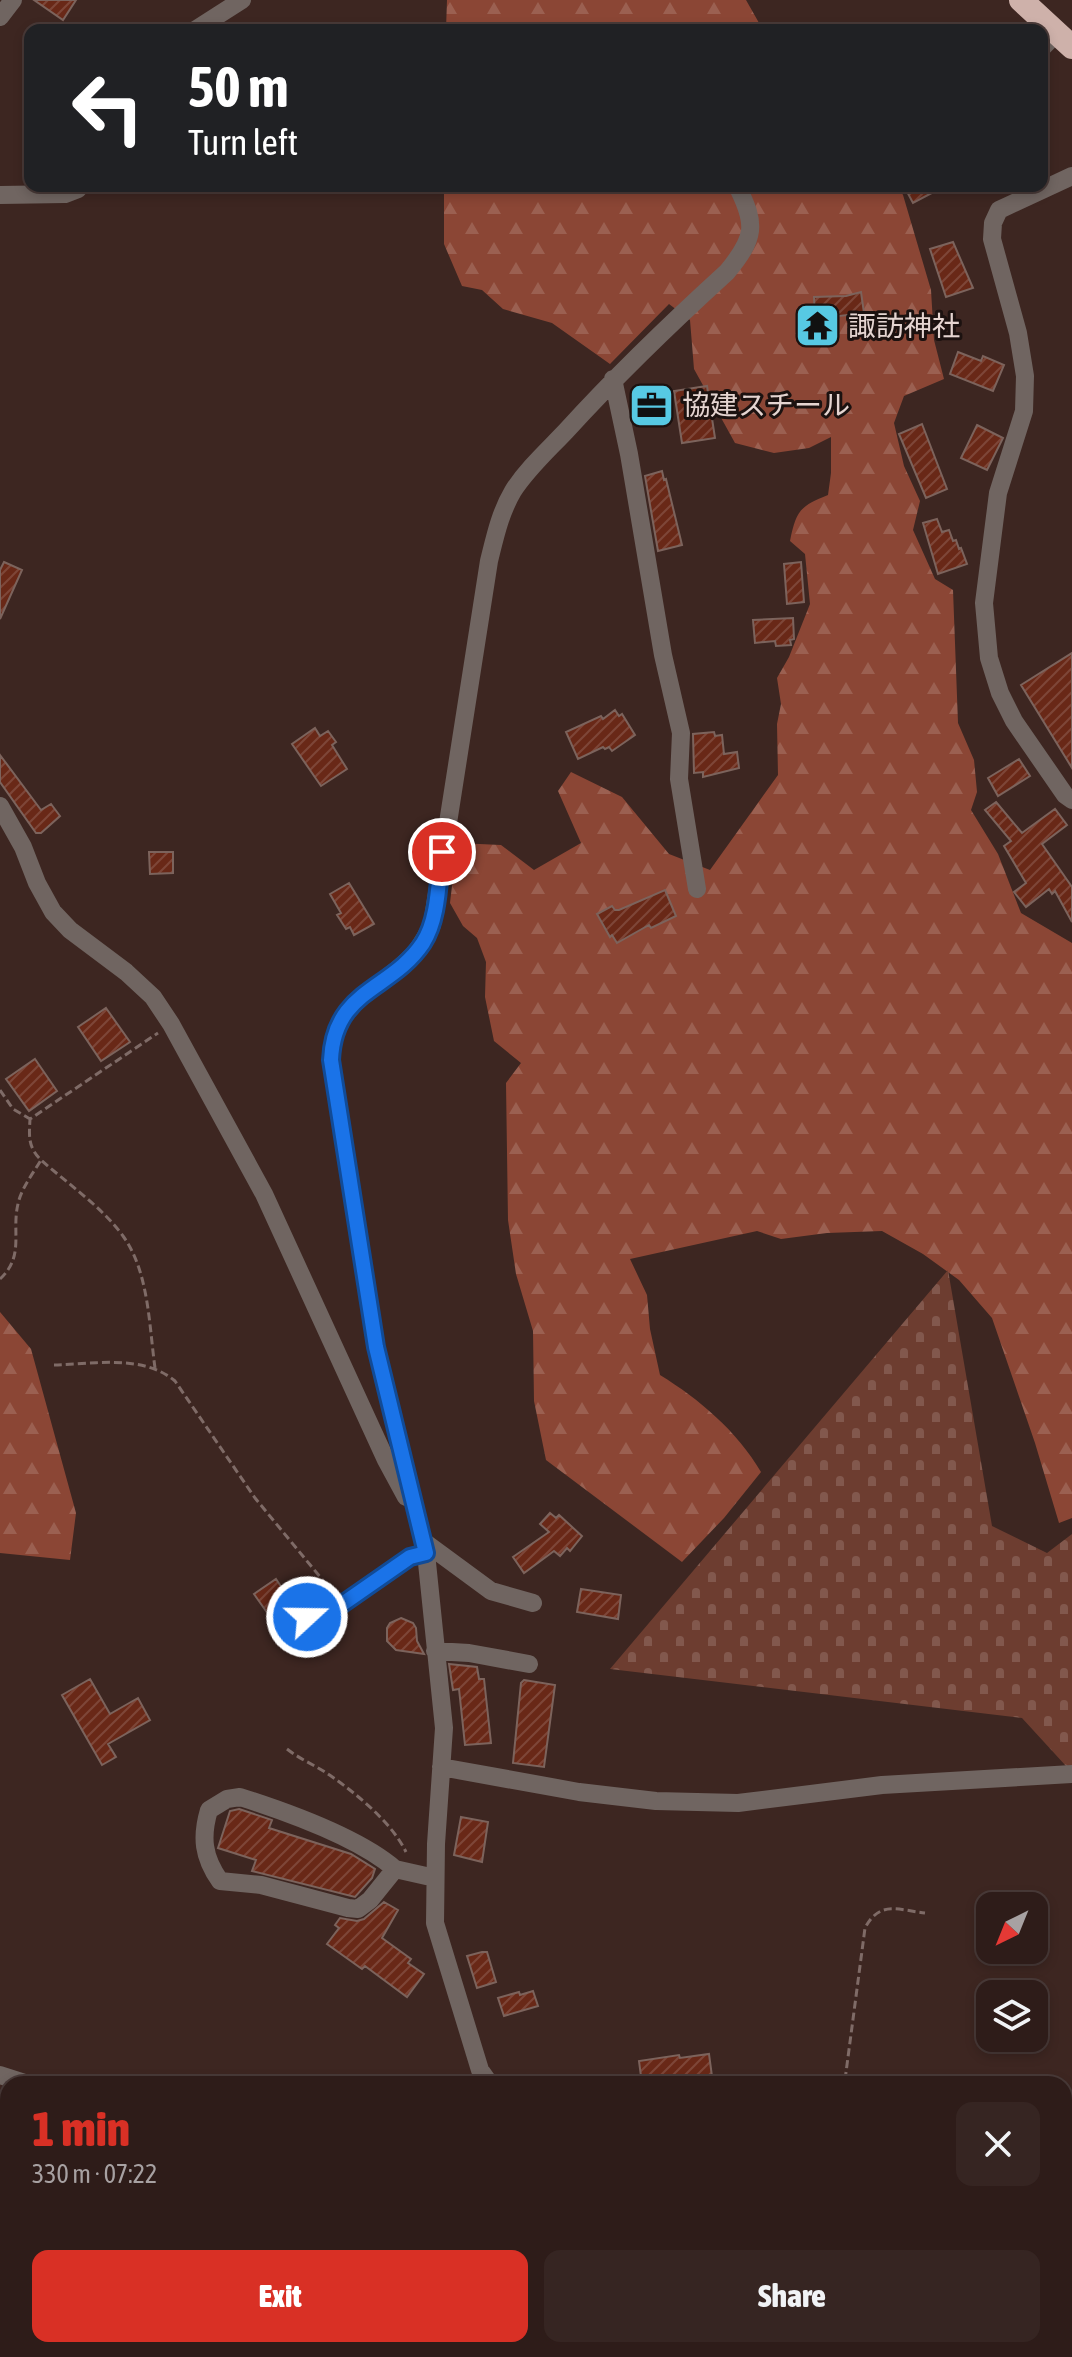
<!DOCTYPE html>
<html lang="en">
<head>
<meta charset="utf-8">
<style>
	body { margin:0; font-family:"Asap Condensed","Noto Sans JP",sans-serif; background:#362522; color:#f1f3f6; height:100vh; display:flex; flex-direction:column; font-size:30px; white-space:nowrap }
	* { box-sizing:border-box; margin:0 }
	p { font-size:26px; color:#a7a1a2 }
	.icon { flex:none; width:44px; height:44px; fill:none; stroke:currentColor; stroke-width:2; stroke-linecap:round; stroke-linejoin:round }
	.map { position:relative; flex:1; overflow:hidden }
	.details { position:absolute; left:0px; top:2076px; width:1072px; height:282px; display:flex; flex-direction:column; background:#2e1c19; border-radius:24px 24px 0 0; box-shadow:0 4px 12px #0003,0 0 0 2px #493a38 }
	.details>* { flex:none }
	.hud { position:absolute; left:24px; top:24px; width:1024px; height:168px; border-radius:16px; box-shadow:0 4px 12px #0003,0 0 0 2px #493a38; background:#202124; color:#fff; overflow:hidden }
	.needle { width:52px; rotate:223deg }
	.tools { position:absolute; left:976px; top:1892px; display:grid; gap:16px }
	.tools a { display:grid; place-items:center; width:72px; height:72px; border-radius:16px; background:#2e1c19; box-shadow:0 4px 12px #0003,0 0 0 2px #493a38; font-size:40px }
	.pin { position:absolute; display:grid; place-items:center; width:68px; height:68px; color:#fff; margin:-34px; border:4px solid #fff; border-radius:50%; box-shadow:0 2px 8px #0007 }
	.me { position:absolute; width:88px; margin:-44px; rotate:69deg; stroke-linejoin:round; filter:drop-shadow(0 0 6px #0008) }
	.turn { display:flex; align-items:center; gap:28px; height:168px; padding:0 32px; font-size:36px }
	.turn .icon { width:104px; height:104px; stroke-width:2.5 }
	.turn b { display:block; font-size:56px; line-height:68px }
	.round { display:grid; place-items:center; flex:none; width:84px; height:84px; border-radius:16px; background:#362522 }
	.summary { display:flex; align-items:center; justify-content:space-between; height:136px; padding:0 32px }
	h1 { font-size:48px; font-weight:800; line-height:60px; color:#d93025 }
	.action { display:flex; gap:16px; margin-top:auto; padding:16px 32px }
	.action a { flex:1; height:92px; border-radius:16px; background:#d93025; color:#fff; font-size:32px; font-weight:800; line-height:92px; text-align:center }
	.action a+a { background:#362522; color:#f1f3f6 }
	.map>svg:first-child { display:block }
	.forest { fill:url(#forest-firs) }
	.cemetery { fill:url(#cemetery-stones) }
	.building { fill:url(#building-hatch); stroke:#7c635c; stroke-width:2 }
	.lines { fill:none; stroke-linecap:round; stroke-linejoin:round }
	.path { stroke:#7f6b67; stroke-width:3; stroke-dasharray:8 4; stroke-linecap:butt }
	.minor { stroke:#706561; stroke-width:18 }
	.highway { stroke:#ceb1aa; stroke-width:24 }
	.route-casing { stroke:#114b97; stroke-width:20 }
	.route { stroke:#1a73e8; stroke-width:14 }
	.labels { text-anchor:middle; dominant-baseline:central; stroke-width:6; stroke-linejoin:round; paint-order:stroke }
	.poi-label { font-size:28px; fill:#e5d5d1; stroke:#1c1210; text-anchor:start }
</style>
</head>
<body>
<div class="map">
<svg width="1072" height="2357" viewBox="0 0 1072 2357">
	<defs>
		<pattern id="forest-firs" width="22" height="20" patternUnits="userSpaceOnUse" patternTransform="scale(2)"><rect width="22" height="20" fill="#8b4635"/><path d="M5 1l3.5 6h-7zM16 11l3.5 6h-7z" fill="#9b6051"/></pattern>
		<pattern id="cemetery-stones" width="16" height="16" patternUnits="userSpaceOnUse" patternTransform="scale(2)"><rect width="16" height="16" fill="#6d3d30"/><path d="M2 7V4a2 2 0 0 1 4 0v3zM10 15v-3a2 2 0 0 1 4 0v3z" fill="#82584d"/></pattern>
		<pattern id="building-hatch" width="6" height="6" patternUnits="userSpaceOnUse" patternTransform="scale(2)"><rect width="6" height="6" fill="#692817"/><path d="M-1 1l2-2M0 6l6-6M5 7l2-2" fill="none" stroke="#7e4638"/></pattern>
	</defs>
	<rect width="100%" height="100%" fill="#3d2621"/>
	<path class="forest" d="M447 0H746L763 30H446Z
		M444 186H898L903 195 931 290 934 340 944 379 904 396 894 423 904 466 920 501 913 530 935 579 953 590 958 723 974 760 977 792 971 810 998 854 1021 913 1072 943V1518L1059 1523 1035 1443 992 1318 959 1280 923 1254 882 1231 827 1233 781 1239 757 1231 630 1259 647 1295 650 1329 660 1375C699 1399 737 1431 761 1472L724 1518 682 1562 546 1460 534 1401 533 1331 516 1274 508 1220 506 1083 521 1063 494 1041 485 997 486 962 477 938 463 926 450 903 457 843 501 845 534 870 581 843 558 791 571 772 622 797 669 854 710 870 778 775 777 724 781 704 777 678 789 657 810 604 805 554 790 541C796 511 800 506 828 495L831 473V437L809 448 774 453 735 443 694 369 690 320 669 304 610 364 552 323 503 309 482 290 462 286 444 244Z
		M0 1312 31 1349 76 1513 70 1560 0 1553Z"/>
	<path class="cemetery" d="M948 1270 992 1526 1047 1553 1072 1534V1765L1066 1766 1022 1718 610 1669Z"/>
	<path class="building" d="M34 0H76L63 20Z
		M904 186H945L913 203Z
		M953 242 973 288 946 297 930 249Z
		M861 292 864 313 815 319 814 297 846 296Z
		M958 352 981 361 983 356 1004 365 993 391 950 374Z
		M707 386 715 438 682 443 674 391Z
		M922 424 947 489 926 498 899 434Z
		M977 425 1003 438 987 470 961 458Z
		M662 471 664 480 666 479 682 545 658 551 645 476Z
		M937 519 942 532 949 530 953 541 956 540 959 549 961 548 967 564 938 574 923 523Z
		M4 562 22 570 0 619V570Z
		M801 562 804 602 787 604 784 564Z
		M793 618 794 639 790 640 791 645 776 646 775 641 755 643 753 620Z
		M1072 653V768L1021 685Z
		M615 710 619 716 622 714 635 735 612 751 609 747 605 749 603 747 578 759 566 732 601 716 603 719Z
		M315 728 320 736 328 731 336 742 332 745 347 769 321 786 292 744Z
		M714 732 715 736 722 735 724 754 737 752 739 768 703 777V772L694 773 693 734Z
		M0 755 41 810 51 804 60 816 41 833H36L0 782Z
		M1019 759 1030 776 998 796 988 778Z
		M996 802 1022 833 1055 809 1067 825 1042 844 1072 887V922L1055 891 1052 894 1049 889 1026 907 1014 892 1026 883 1004 846 1011 841 985 810Z
		M149 852H173V873L150 874Z
		M349 883 374 924 354 935 350 927 346 929 337 915 341 913 330 894Z
		M665 890 676 916 651 928 649 925 617 943 612 935 610 937 597 914 612 906 615 910H619Z
		M106 1008 130 1042 101 1061 78 1027Z
		M35 1059 57 1091 29 1111 6 1079Z
		M550 1513 556 1518 559 1515 582 1536 570 1551 567 1548 560 1556 554 1551 524 1573 513 1557 549 1532 540 1524Z
		M276 1579 295 1607 273 1621 254 1594Z
		M581 1589 621 1595 618 1619 577 1612Z
		M401 1618 413 1623 416 1628 417 1641 424 1654 396 1650 387 1641V1628L390 1623Z
		M449 1664 477 1667 479 1679H484L491 1743 465 1745 459 1689 453 1690Z
		M90 1679 110 1714 138 1698 150 1720 108 1744 116 1757 102 1765 62 1695Z
		M524 1680 555 1685 544 1767 513 1763 521 1683Z
		M239 1809 272 1820 269 1828 351 1854 375 1869 372 1878 355 1897 252 1871 256 1860 218 1848 230 1811Z
		M461 1817 488 1822 482 1862 454 1855Z
		M384 1902 398 1910 382 1938 411 1959 408 1963 424 1974 407 1997 365 1966 362 1969 327 1944 339 1928 335 1925 340 1918 357 1921 364 1919Z
		M482 1952H487L496 1982 477 1988 467 1956Z
		M533 1991 538 2006 504 2016 498 1998 519 1992 520 1995Z
		M709 2054 713 2084H642L639 2061 679 2055 680 2058Z"/>
	<g class="lines">
		<path class="path" d="M0 1090 13 1109 30 1119
			M0 1279C26 1255 10 1230 19 1200 23 1186 34 1172 41 1160
			M54 1365C94 1364 143 1354 175 1381L255 1498 330 1589
			M155 1368C149 1325 149 1272 123 1236 102 1207 68 1184 41 1160 28 1147 29 1137 30 1119L158 1033
			M287 1749C301 1760 317 1766 331 1776 358 1795 392 1823 406 1852
			M845 2080 865 1928C880 1900 898 1910 925 1913
			M845 2084V2080L854 2079 904 2084
			M1064 2099 1072 2101"/>
		<path class="minor" d="M0 17 13 0
			M195 30 242 0
			M1042 48 1056 34
			M1072 176 999 210 993 223 992 239 1018 333 1025 376 1024 411 998 493 984 603 989 658 1000 693 1014 721 1065 795 1072 800
			M0 195 65 194 78 189 80 186
			M613 379 629 454 663 655 681 733 679 779 697 889
			M0 806 23 847 37 883 53 912 70 930 126 972 153 997 171 1024 264 1194 386 1460 406 1497
			M423 1541 491 1591 533 1603
			M283 1629 330 1607 341 1605 410 1557 426 1553
			M435 1651 469 1653 529 1664
			M441 1767 579 1792 656 1801 738 1803 882 1785 1072 1774
			M395 1869C358 1837 287 1812 240 1797L227 1799 209 1810C201 1837 203 1857 220 1881L261 1885 348 1908 358 1909 370 1900 395 1869 435 1878
			M0 2075 28 2084
			M490 2084 480 2070 435 1923 436 1844 444 1728 426 1553 376 1347 331 1060C333 1000 376 993 412 956 421 947 426 936 432 925L489 561C495 537 500 513 513 491 527 469 548 450 566 431 617 375 671 323 727 272 755 238 757 225 737 186
			M0 2141 8 2144
			M17 2350 32 2355 36 2350
			M657 2350 665 2357
			M847 2350 858 2357
			M174 2357 176 2350
			M740 2357 750 2350
			M1012 2357V2355"/>
		<path class="highway" d="M1021 0 1072 47"/>
	</g>
	<g class="lines">
		<defs>
			<path id="route" d="M307 1617 341 1605 410 1557 426 1553 376 1347 331 1060C334 989 391 991 423 943 439 918 438 881 442 852"/>
		</defs>
		<use href="#route" class="route-casing"/>
		<use href="#route" class="route"/>
	</g>
	<defs>
		<symbol id="temple-square" viewBox="-11 -11 22 22"><rect x="-9" y="-9" width="18" height="18" rx="4" fill="#57c9e3" stroke="#1c1210"/><path d="M0-6L5-2H3V0L6.5 2.5H4V6H1.5V3h-3V6H-4V2.5H-6.5L-3 0V-2H-5Z" fill="#111"/></symbol>
		<symbol id="office-square" viewBox="-11 -11 22 22"><rect x="-9" y="-9" width="18" height="18" rx="4" fill="#57c9e3" stroke="#1c1210"/><path d="M-6-3h4V-5.5h4V-3h4V5H-6ZM-1-4.5V-3h2v-1.5ZM-6 0V1H6V0Z" fill="#111"/></symbol>
	</defs>
	<g fill-rule="evenodd">
		<use href="#temple-square" x="792" y="300" width="51" height="51"/>
		<use href="#office-square" x="626" y="380" width="51" height="51"/>
	</g>
	<g class="labels">
		<g class="poi-label">
			<text x="848" y="326">諏訪神社</text>
			<text x="682" y="405">協建スチール</text>
		</g>
	</g>
</svg>
<div class="tools">
<a><svg class="needle" viewBox="-14 -14 28 28"><path d="M0-13l5 13h-10z" fill="#e53935"/><path d="M0 13l5-13h-10z" fill="#a7a1a2"/></svg></a>
<a><svg class="icon" aria-label="layers" viewBox="0 0 24 24"><path d="M12 4l9 5-9 5-9-5zM3 14l9 5 9-5"/></svg></a>
</div>
<div class="pin" style="left:442px;top:852px;background:#d93025"><svg class="icon" aria-label="arrive" viewBox="0 0 24 24"><path d="M6 21V4h12l-3 4 3 4H6"/></svg></div>
<svg class="me" style="left:307px;top:1617px" viewBox="-20 -20 40 40"><circle r="17" fill="#1a73e8" stroke="#fff" stroke-width="3"/><path d="M0-11L8 9 0 5-8 9z" fill="#fff"/></svg>
<div class="hud">
<div class="turn"><svg class="icon" aria-label="left" viewBox="0 0 24 24"><path d="M17 20v-9H6M10 6l-5 5 5 5"/></svg><div><b>50 m</b>Turn left</div></div>
</div>
<section class="details">
<div class="summary"><div><h1>1 min</h1><p>330 m · 07:22</p></div><a class="round"><svg class="icon" aria-label="close" viewBox="0 0 24 24"><path d="M6 6l12 12M18 6L6 18"/></svg></a></div>
<div class="action"><a>Exit</a><a>Share</a></div>
</section>
</div>
</body>
</html>
